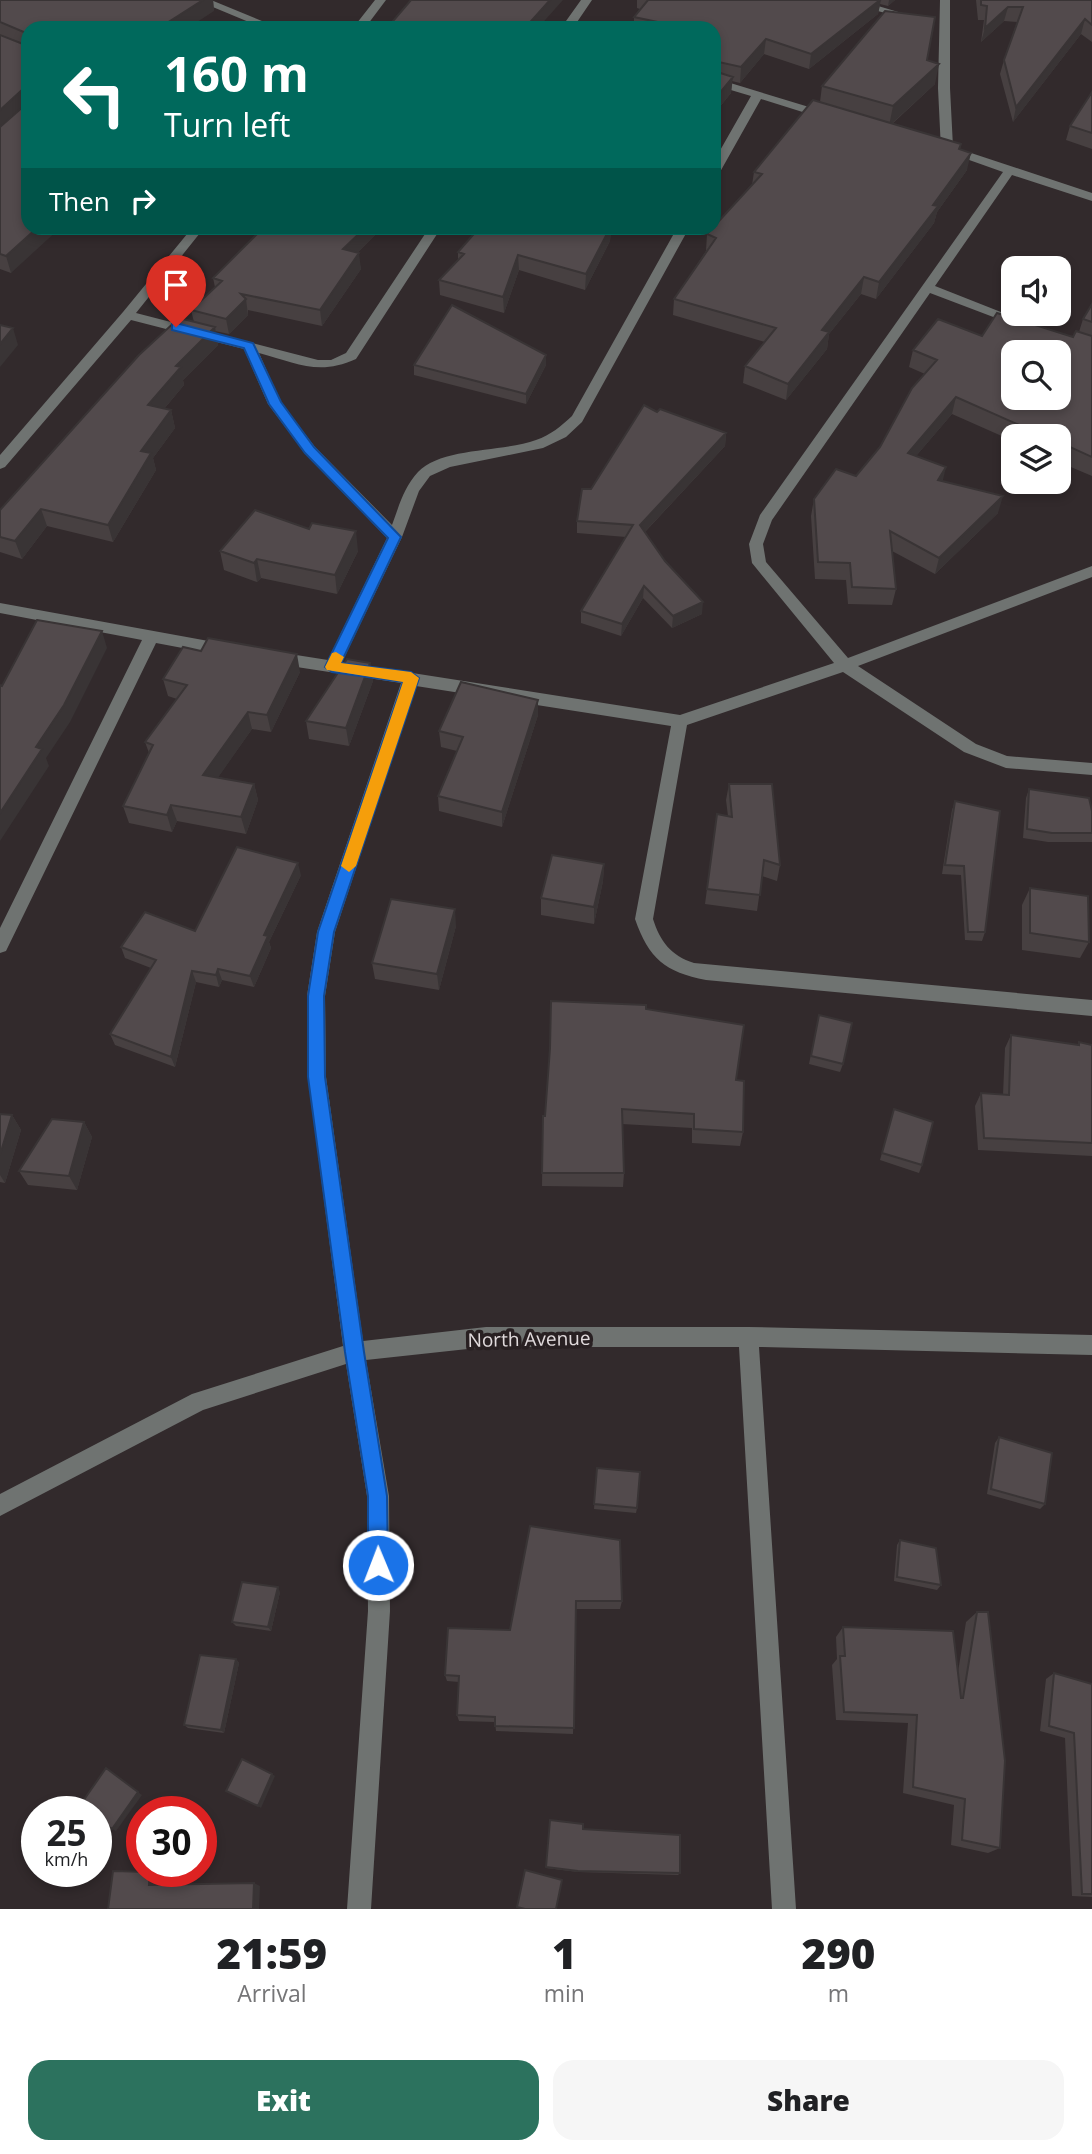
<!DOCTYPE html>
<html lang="en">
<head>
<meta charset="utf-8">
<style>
	body { margin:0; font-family:"Open Sans",sans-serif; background:#f6f6f6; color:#202124; height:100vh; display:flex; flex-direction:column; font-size:26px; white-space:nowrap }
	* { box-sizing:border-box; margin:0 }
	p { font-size:23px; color:#757577 }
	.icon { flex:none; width:38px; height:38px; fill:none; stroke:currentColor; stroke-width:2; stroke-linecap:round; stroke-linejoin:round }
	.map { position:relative; height:1909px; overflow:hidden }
	.sheet { display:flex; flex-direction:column; background:#fff; flex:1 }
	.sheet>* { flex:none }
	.banner { position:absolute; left:21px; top:21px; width:700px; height:214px; border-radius:21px; box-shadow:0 4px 10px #0003; background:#00695c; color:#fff; overflow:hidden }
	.tools { position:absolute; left:1001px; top:256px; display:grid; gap:14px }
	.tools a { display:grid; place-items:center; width:70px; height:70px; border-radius:14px; background:#fff; box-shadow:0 4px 10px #0003; font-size:35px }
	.speed { position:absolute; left:21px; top:1796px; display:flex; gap:14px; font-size:35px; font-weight:700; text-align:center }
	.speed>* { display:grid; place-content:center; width:91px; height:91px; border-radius:50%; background:#fff; box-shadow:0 4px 10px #0003; line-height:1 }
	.speed small { font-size:18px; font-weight:400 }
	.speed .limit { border:10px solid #d22; background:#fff; color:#111 }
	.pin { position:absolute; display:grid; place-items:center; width:60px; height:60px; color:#fff; margin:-72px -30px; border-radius:50% 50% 50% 0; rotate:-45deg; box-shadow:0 0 7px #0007 }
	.pin .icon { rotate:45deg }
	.me { position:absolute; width:77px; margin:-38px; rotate:359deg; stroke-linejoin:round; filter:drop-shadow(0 0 5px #0008) }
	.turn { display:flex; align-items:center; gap:24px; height:147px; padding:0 28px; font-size:32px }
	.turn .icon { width:91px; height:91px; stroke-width:2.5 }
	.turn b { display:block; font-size:49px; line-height:60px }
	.then { display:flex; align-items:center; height:66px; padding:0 28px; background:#0003; gap:14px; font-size:26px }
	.eta { display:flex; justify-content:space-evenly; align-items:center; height:119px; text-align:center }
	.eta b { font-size:42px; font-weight:800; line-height:49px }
	.action { display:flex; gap:14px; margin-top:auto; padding:14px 28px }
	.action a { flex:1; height:80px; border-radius:21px; background:#2c725e; color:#fff; font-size:28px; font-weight:800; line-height:80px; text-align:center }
	.action a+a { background:#f6f6f6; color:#202124 }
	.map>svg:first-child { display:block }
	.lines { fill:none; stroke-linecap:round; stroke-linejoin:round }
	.minor { fill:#6f7371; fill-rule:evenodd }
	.wall { fill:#474041 }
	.shaded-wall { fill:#393435 }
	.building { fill:#524a4c; stroke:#393435; stroke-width:2; fill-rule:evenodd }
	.route { fill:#1a73e8; stroke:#114b97; stroke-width:2 }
	.slow { fill:#f59e0b }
	.labels { text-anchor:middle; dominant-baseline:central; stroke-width:7; stroke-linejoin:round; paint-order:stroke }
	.street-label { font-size:19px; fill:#e0dadc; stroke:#282022 }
</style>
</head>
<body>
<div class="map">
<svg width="1092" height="1909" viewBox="0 0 1092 1909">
	<rect width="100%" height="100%" fill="#322a2c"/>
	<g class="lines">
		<path class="minor" d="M196 0H211L279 28H263Z
			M375 0H386L365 28H353Z
			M581 0H592L573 28H561Z
			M840 0H858L915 17 909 20Z
			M940 0H950V88L953 147 1092 193V201L1012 175 935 286 1029 323 1022 327 1017 326 930 293 772 520 763 544 766 562 848 658 1092 566V577L858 666 976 744 1007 756 1092 763V775L1006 768 964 752 843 672 687 725 653 919C660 941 671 956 694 963L1092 1000V1016L706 980C665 972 649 959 635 919L671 726 416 686 335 932 325 996 326 1077 363 1341 486 1327H748L1092 1335V1355L759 1347 796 1909H772L739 1347H486L366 1360 389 1496 390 1611 371 1909H347L368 1611 367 1496 346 1364 203 1410 0 1516V1494L192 1394 343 1346 308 1077 307 996 317 932 401 683 277 664 269 658 277 652 328 660 387 538 305 453 268 404 244 349 131 320 5 467 0 469V455L123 312 192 228H204L136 313 318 360H331L346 353 429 228H441L356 359C319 376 296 363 259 353L281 403 315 447 392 525C399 506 404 487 418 472 441 447 505 452 536 440 551 435 561 426 572 416L677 228H689L582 422 566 437 543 448 450 467 430 476 419 491 402 537 342 662 680 715 834 663 752 563 749 544 760 515 1003 172 941 150 938 88Z
			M714 78 832 114 834 116 828 120 761 99 720 172 714 176V161L751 96 714 85Z
			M0 603 225 644 233 650 225 656 156 643 6 951 0 953V928L142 640 0 613Z"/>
	</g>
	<path class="wall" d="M0 0H213L214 11 28 28V228L11 273 0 269Z
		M637 0H895L888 6 880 4 878 14 809 69 764 54 740 83 732 81 731 93 714 114V28H634V17L640 9 637 8Z
		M976 0H1092V42L1081 34 1013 122 1000 74 1004 60 1017 22 1004 21 981 42 984 20H978Z
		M927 60 935 84 892 124 961 144 960 149 967 170 937 212 934 223 876 299 861 294 829 334 827 349 786 400 743 383 745 366 765 342 673 315 674 299 706 251 707 234 752 185 754 172 820 102 822 86Z
		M1092 92V149L1066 140 1070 126Z
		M382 228 357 253 361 269 322 326 248 310V315L229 334 215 331 218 345 183 380 184 385 164 409 171 410 175 428 153 458 156 470 113 542 47 526 22 559 0 552V510L194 322 191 310 215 287 213 278Z
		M479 228H613L611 229 610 241 585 290 519 270 504 313 440 295 439 280 458 260V252Z
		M1092 304V476L1059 462V436H1013V441L952 414 916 456 943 481 998 513 935 574 892 551 896 589 892 605 848 604 846 580 815 579 811 516 814 499 856 476 880 447 925 374 909 367 913 350 982 336 1073 337 1079 332 1083 319Z
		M414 365H546L526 404 414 375Z
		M657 412 726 433 725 446 645 532 702 614 672 628 643 598 621 636 581 623V611L626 537 577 533V521L591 489Z
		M220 551H358L337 594 261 578 257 582 224 570Z
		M201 651 300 672 271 732 252 729 218 777 254 784 258 800 246 834 177 821 172 832 129 823 123 806 149 753 145 742 177 699 168 696 163 679Z
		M370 663 373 681 349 746 309 739 306 721Z
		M538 700V715L502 827 439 811 438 796 457 751 441 747 439 731Z
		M729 784 780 865 777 881 762 876 757 911 705 904 717 814 728 816 726 800Z
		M1029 789 1092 811V842H1048L1023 838 1026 798Z
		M955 801 985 932 982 941 965 940 961 875 942 874 952 810Z
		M604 864 603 881 594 924 541 915V898Z
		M301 875 269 942 271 948 254 987 222 980 219 987 196 982 175 1067 115 1045 110 1034 151 968 125 958 121 947 195 931Z
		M1030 888 1089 942 1080 958 1022 950V905Z
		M456 926 439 990 375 979 372 963Z
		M646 1009 736 1080 743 1132 740 1146 692 1143V1128L622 1124 624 1173 623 1187 542 1186 543 1116H545Z
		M819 1015 843 1064 840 1072 809 1064Z
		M1011 1035 1078 1045 1079 1042 1092 1045V1156L978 1150 975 1106 981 1093 1003 1095 1005 1048Z
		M894 1109 922 1165 919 1173 880 1160Z
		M0 1114 12 1115 21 1130 5 1183 0 1182Z
		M84 1122 92 1137 77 1190 28 1185 19 1171Z
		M999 1437 1045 1504 1040 1509 987 1494 995 1443Z
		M597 1468 637 1508 636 1513 594 1509Z
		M530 1526 622 1601 620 1609H576L573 1734 496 1731 495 1722 459 1721 457 1715 459 1682 447 1681 445 1675 510 1630Z
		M900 1540 941 1585 937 1590 894 1581 897 1545Z
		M280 1592 271 1631 236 1626 232 1622Z
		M977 1612 1000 1848 988 1853 951 1845 954 1805 903 1793 908 1723 836 1720 832 1665 837 1659 836 1637 843 1627 958 1672 966 1622Z
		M236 1659 239 1663 224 1733 188 1728 184 1725Z
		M1054 1673 1092 1684V1897L1072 1896 1065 1738 1040 1731 1046 1679Z
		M550 1820 680 1873 678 1875 578 1872 546 1868Z"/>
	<path class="shaded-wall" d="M203 0H213L214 11 188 28H159Z
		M550 0H563L538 28H525Z
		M880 0H881L878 14 809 69 811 54Z
		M889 0H895L888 6Z
		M1008 7 1004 21 981 42 985 28Z
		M1085 19 1081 34 1013 122 1016 107Z
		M766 39 764 54 740 83 741 67Z
		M939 64 935 84 889 126 893 106Z
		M733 77 731 93 714 114V100Z
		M22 90 26 107 0 130V110Z
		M971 153 967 170 937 212 934 223 876 299 879 282Z
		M37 228H60L11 273 6 256Z
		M365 228H382L345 265 343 249Z
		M600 228H613L611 229 610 241 585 290 586 274Z
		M359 253 361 269 322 326 320 310Z
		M518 255 519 270 504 313 503 297Z
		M864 277 861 294 829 334 827 349 786 400 788 384 822 330Z
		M246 299 248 315 229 334 226 319Z
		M215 327 218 345 183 380 184 385 153 422 148 405 176 366Z
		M13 328 18 345 0 367V344Z
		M546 355V365L526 404V394Z
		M956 397 952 414 904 470 908 453Z
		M171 410 175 428 153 458 156 470 113 542 108 525 141 451Z
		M726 433 725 446 639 538 640 525Z
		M946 467 942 484 938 480Z
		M1003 496 998 513 935 574 939 558Z
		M41 509 47 526 22 559 15 541Z
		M356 531 358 551 337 594 335 575Z
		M257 559 261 578 257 582 254 563Z
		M644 586 643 598 621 636 622 624Z
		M703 602 702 614 672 628 673 616Z
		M102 631 107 648 70 722 46 758 49 766 0 841V813L36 747Z
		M297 654 300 672 271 732 267 715Z
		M370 663 373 681 349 746 346 728Z
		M538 700V715L502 827V812Z
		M248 712 252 729 208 792 203 775Z
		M254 784 258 800 246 834 241 817Z
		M171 805 177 821 172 832 167 815Z
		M298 863 301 875 269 942 271 948 254 987 250 976 264 935Z
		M604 864 603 881 594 924V907Z
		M455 909 456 926 439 990 437 974Z
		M218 969 222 980 219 987 216 975Z
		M192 971 196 982 175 1067 171 1057Z
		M12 1115 21 1130 5 1183 0 1175V1155Z
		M84 1122 92 1137 77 1190 69 1176Z
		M278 1587 280 1592 271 1631 268 1627Z
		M236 1659 239 1663 224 1733 221 1730Z
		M106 1768 142 1795 116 1831 112 1829Z
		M272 1774 275 1776 261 1808 258 1806Z
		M150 1872 158 1875 157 1888 149 1885Z
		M254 1883 260 1886 259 1909H253Z"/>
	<path class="building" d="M0 0H203L159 28H28V228H37L6 256 0 254V127L25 105V91L22 90 0 110V35L23 44 26 41V33L0 22Z
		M411 0H550L525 28H387Z
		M648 0H880L811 54 766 39 741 67 714 61V28H686L634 17Z
		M981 0H1092V25L1085 19 1016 107 1004 60 1023 7H1008L985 28 987 6 981 5Z
		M885 11 935 17 927 60 939 64 893 106 822 86Z
		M714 71 733 77 714 100Z
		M1092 92V133L1070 126Z
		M813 100 961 144 959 149 971 153 933 205 938 206 879 282 864 277 822 330 829 332 788 384 745 366 776 328 674 299 716 238 707 234 762 174 754 172Z
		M262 228H365L343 249 359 253 320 310 241 294 246 299 226 319 191 310 222 281 213 278 257 234Z
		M479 228H610L586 274 518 255 503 297 439 280 464 254 458 252Z
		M1092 304V322L1083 319Z
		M452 305 546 355 526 394 414 365Z
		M997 313 1073 337 1076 331 1092 336V457L1059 442V436H1044L956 397 908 453 946 467 938 480 1003 496 939 558 890 531 896 589 852 587 850 563 818 562 814 499 836 469 856 476 880 447 912 388 937 360 913 350 938 319 982 336ZM1013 352H1059V397H1013Z
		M179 318 215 327 176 366 181 367 148 405 171 410 141 451 151 453 108 525 41 509 15 541 0 537V510L139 355Z
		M0 325 13 328 0 344Z
		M644 405 657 412 660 409 726 433 640 525 665 561 703 602 673 616 644 586 622 624 581 611 633 525 577 521 582 489H591Z
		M255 510 309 529 312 523 356 531 335 575 257 559 254 563 220 551Z
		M37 620 102 631 64 705 36 747 42 749 0 813V685L2 686Z
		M208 638 297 654 267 715 248 712 203 775 254 784 241 817 171 805 167 815 123 806 153 745 145 742 187 685 163 679 183 647 201 651Z
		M347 659 370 663 346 728 306 721Z
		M461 682 538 700 502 812 438 796 463 737 439 731Z
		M729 784H772L780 865 764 860 760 895 707 889 717 814 732 817Z
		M1029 789 1089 798 1092 811V833H1052L1027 829Z
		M955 801 1000 811 985 932H968L964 866 945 865Z
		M237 847 298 863 264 935 268 936 250 976 218 969 216 975 192 971 171 1057 110 1034 156 960 121 947 145 912 195 931Z
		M552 855 604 864 594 907 541 898Z
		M1030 888 1088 896 1089 942 1030 933Z
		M391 899 455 909 437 974 372 963Z
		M551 1001 646 1005V1009L744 1025 736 1080 744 1081 743 1132 694 1129V1114L622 1109 624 1173H542L543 1116H545L550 1048Z
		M819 1015 852 1023 843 1064 811 1056Z
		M1011 1035 1079 1045V1042L1092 1045V1143L984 1138 981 1093 1009 1095Z
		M894 1109 933 1122 922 1165 882 1153Z
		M0 1114 12 1115 0 1155Z
		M52 1119 84 1122 69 1176 19 1171Z
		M999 1437 1052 1453 1045 1504 991 1489Z
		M597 1468 640 1472 637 1508 594 1504Z
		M530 1526 620 1540 622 1601H576L574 1728 495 1726V1717L457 1715 459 1676 445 1675 448 1628 510 1630Z
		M900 1540 936 1548 941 1585 897 1577Z
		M242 1582 278 1587 268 1627 232 1622Z
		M977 1612H988L1005 1761 1000 1848 962 1840 965 1799 913 1787 917 1715 844 1712 840 1656H845L843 1627 953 1631 961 1698H963Z
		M200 1655 236 1659 221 1730 184 1725Z
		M1054 1673 1092 1684V1894H1082L1074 1733 1049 1726Z
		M242 1759 272 1774 258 1806 226 1791Z
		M106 1768 138 1792 112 1829 96 1817V1811H90L81 1804Z
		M550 1820 583 1824V1829L680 1835V1873L578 1871 546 1867Z
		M525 1870 562 1880 556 1909H525L517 1907Z
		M113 1871 150 1872 149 1885 254 1883 253 1909H108Z"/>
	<path class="route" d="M176 323 253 343 281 402 314 447 401 537 341 663 411 672 419 678 334 932 324 996 325 1077 364 1352 387 1496 388 1565 385 1572 378 1575 371 1572 368 1565V1496L345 1352 308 1077V996L318 932 403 682 332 672 325 667 388 538 305 453 269 404 244 348 172 330V324Z"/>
	<path class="slow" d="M336 652 344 657 341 663 411 672 419 678 356 866 349 872 341 866 403 682 327 670 325 667 332 653Z"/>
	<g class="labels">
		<g class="street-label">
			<text transform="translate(529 1339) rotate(-1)">North Avenue</text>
		</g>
	</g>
</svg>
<div class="tools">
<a><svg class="icon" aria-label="sound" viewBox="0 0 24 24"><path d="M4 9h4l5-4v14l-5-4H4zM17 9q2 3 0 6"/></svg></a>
<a><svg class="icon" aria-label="search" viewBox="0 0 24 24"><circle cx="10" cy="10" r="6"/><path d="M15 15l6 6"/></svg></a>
<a><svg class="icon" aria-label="layers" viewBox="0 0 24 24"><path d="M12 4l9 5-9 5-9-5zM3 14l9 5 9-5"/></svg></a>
</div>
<div class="speed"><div>25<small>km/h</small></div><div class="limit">30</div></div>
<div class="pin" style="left:176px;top:327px;background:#d93025"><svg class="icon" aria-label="arrive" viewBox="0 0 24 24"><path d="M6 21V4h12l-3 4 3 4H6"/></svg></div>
<svg class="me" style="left:378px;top:1565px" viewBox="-20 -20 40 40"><circle r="17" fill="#1a73e8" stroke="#fff" stroke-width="3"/><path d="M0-11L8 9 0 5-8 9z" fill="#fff"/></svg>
<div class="banner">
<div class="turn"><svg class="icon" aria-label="left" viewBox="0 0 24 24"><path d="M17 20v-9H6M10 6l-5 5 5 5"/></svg><div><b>160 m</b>Turn left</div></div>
<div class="then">Then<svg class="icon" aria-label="right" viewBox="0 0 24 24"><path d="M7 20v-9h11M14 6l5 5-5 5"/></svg></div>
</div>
</div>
<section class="sheet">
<div class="eta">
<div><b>21:59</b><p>Arrival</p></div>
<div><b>1</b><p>min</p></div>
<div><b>290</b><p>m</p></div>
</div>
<div class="action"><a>Exit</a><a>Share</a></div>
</section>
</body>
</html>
